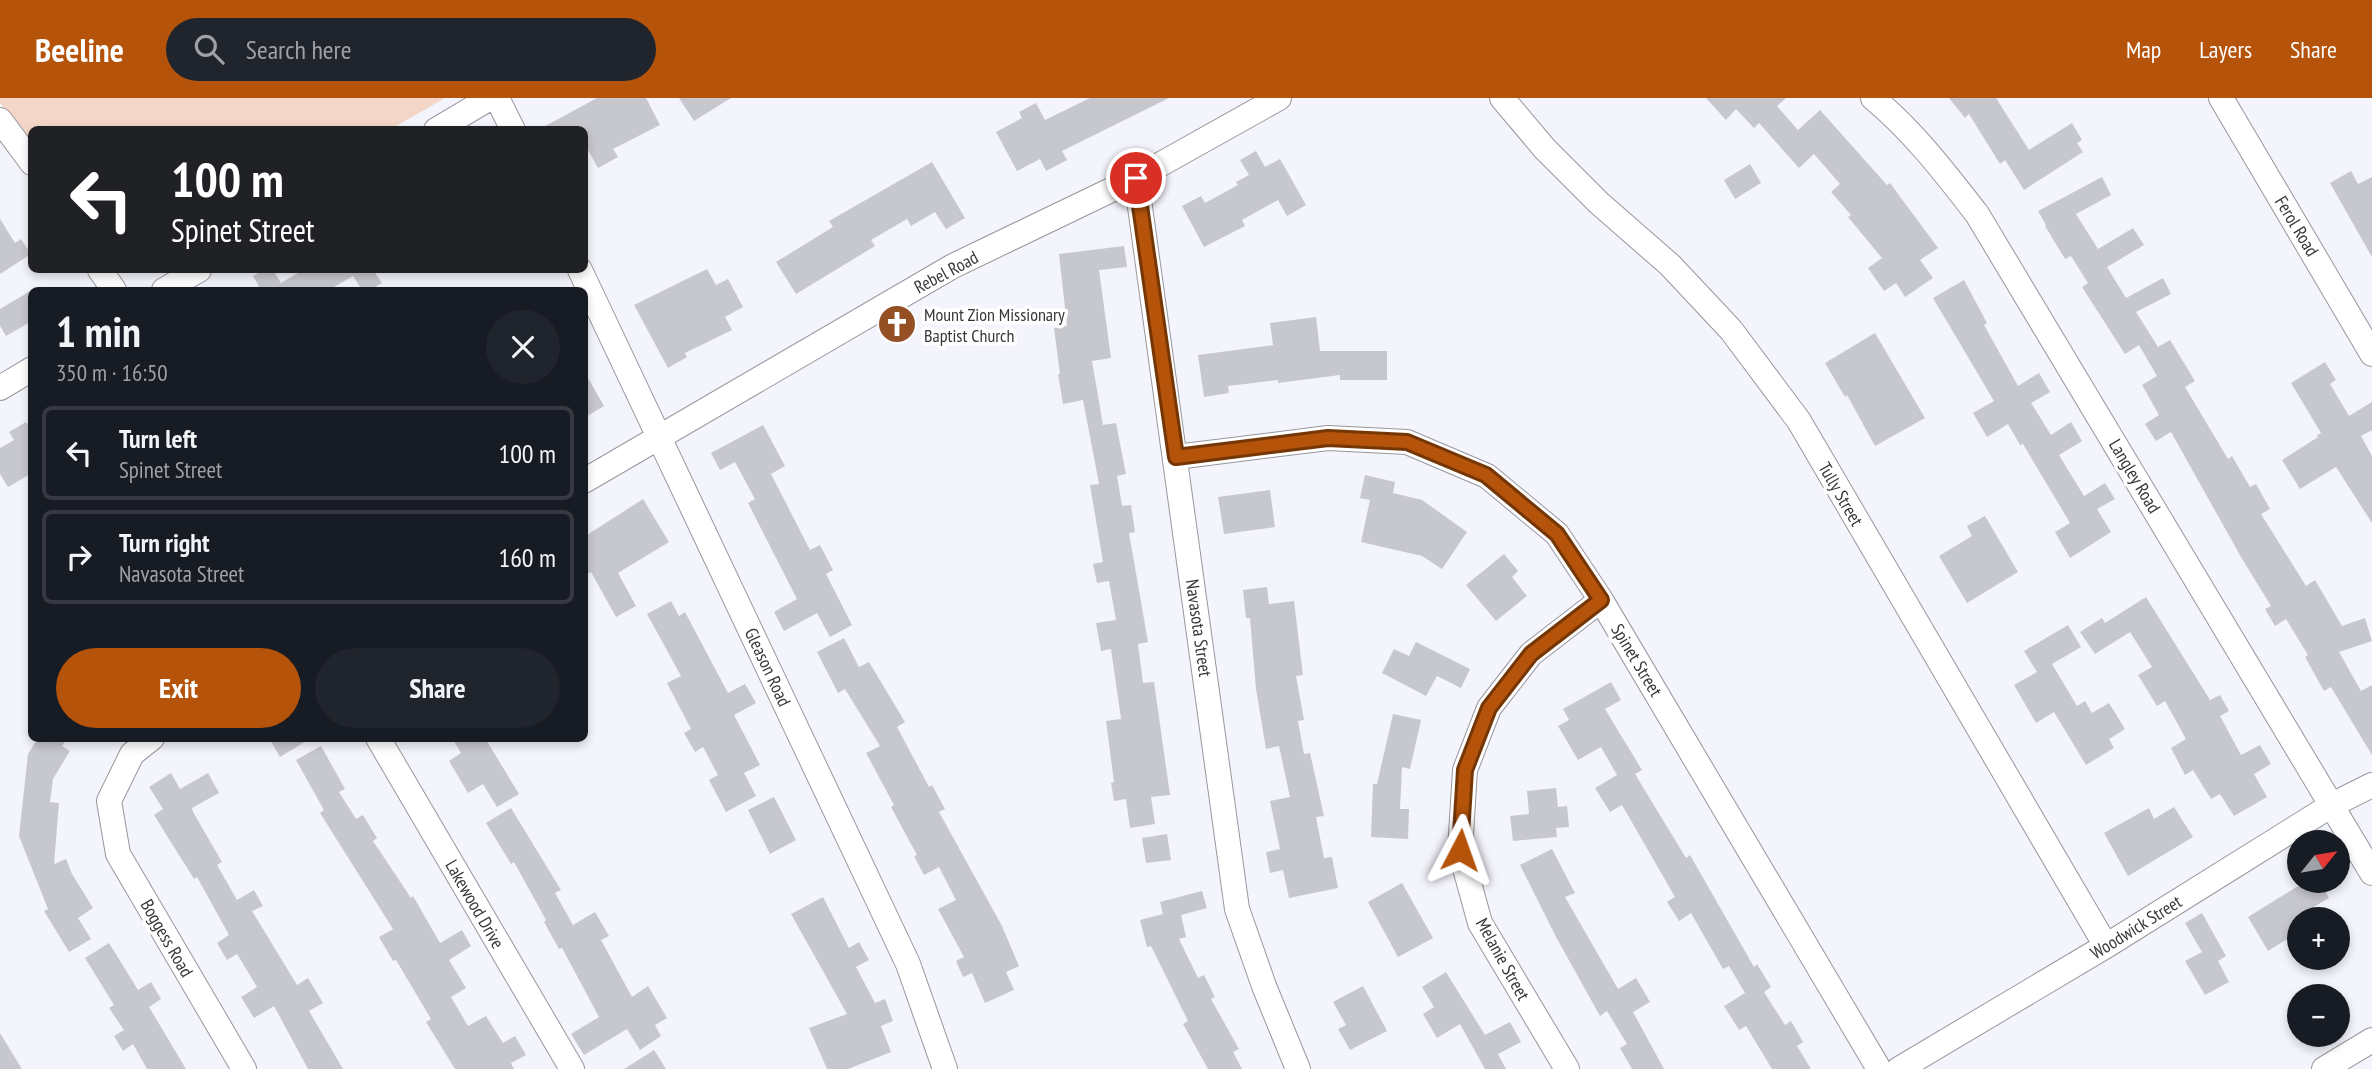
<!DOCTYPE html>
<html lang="en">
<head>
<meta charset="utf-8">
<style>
	body { margin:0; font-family:"PT Sans Narrow",sans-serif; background:#20242c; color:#f1f3f6; height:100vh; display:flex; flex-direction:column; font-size:26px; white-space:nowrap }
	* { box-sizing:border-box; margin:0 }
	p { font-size:23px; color:#9ea1a6 }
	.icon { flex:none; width:38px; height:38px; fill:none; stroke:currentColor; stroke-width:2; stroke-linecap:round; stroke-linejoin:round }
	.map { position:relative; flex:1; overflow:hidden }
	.details { position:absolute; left:28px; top:189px; width:560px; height:455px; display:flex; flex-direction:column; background:#171b24; border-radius:10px; box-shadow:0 4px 10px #0003 }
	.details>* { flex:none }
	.hud { position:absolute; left:28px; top:28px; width:560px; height:147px; border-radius:10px; box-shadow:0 4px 10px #0003; background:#202124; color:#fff; overflow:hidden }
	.needle { width:46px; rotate:60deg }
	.fabs { position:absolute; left:2287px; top:732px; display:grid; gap:14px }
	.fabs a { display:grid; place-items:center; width:63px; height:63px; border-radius:50%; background:#171b24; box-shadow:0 4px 10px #0003; font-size:35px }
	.pin { position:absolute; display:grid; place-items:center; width:60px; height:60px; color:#fff; margin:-30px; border:4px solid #fff; border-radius:50%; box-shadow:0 2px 7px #0007 }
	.me { position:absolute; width:77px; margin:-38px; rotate:4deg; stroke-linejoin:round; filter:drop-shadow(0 0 5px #0008) }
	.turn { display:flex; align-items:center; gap:24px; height:147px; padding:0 28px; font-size:32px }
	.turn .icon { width:91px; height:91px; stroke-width:2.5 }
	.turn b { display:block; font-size:49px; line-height:60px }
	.round { display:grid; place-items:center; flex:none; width:74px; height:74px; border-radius:37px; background:#20242c }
	.summary { display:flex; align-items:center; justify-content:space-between; height:119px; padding:0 28px }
	h1 { font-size:42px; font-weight:700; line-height:52px }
	.action { display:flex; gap:14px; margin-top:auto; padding:14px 28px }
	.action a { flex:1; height:80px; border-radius:42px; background:#b45309; color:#fff; font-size:28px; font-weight:700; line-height:80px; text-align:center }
	.action a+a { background:#20242c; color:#f1f3f6 }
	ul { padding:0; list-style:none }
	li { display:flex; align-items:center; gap:21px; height:94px; margin:0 14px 10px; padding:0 14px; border:4px solid #363941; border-radius:10px }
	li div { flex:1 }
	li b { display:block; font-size:26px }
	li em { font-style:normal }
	header { display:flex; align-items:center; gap:42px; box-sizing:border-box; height:98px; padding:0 35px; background:#b45309; color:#fff }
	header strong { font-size:33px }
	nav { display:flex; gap:38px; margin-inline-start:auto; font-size:24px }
	.search { width:490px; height:63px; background:#20242c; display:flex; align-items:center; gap:18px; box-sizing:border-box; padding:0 24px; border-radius:38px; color:#9ea1a6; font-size:26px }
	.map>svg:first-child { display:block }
	.green { fill:#f3d6c7 }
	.building { fill:#c7c7ce }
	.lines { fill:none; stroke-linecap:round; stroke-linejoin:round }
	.minor-casing { stroke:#97979e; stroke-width:26 }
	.minor { stroke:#fff; stroke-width:24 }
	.route-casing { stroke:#753606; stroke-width:18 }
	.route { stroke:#b45309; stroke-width:12 }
	.labels { text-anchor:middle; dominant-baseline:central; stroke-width:7; stroke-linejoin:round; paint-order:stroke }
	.street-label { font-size:18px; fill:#37373a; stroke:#fff }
	.poi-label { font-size:18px; fill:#37373a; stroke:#fff; text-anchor:start }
</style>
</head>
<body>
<header>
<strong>Beeline</strong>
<div class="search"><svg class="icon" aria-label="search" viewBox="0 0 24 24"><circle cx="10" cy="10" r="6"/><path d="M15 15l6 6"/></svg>Search here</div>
<nav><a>Map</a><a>Layers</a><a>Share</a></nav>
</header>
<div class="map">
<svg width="2372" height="971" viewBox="0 0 2372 971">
	<rect width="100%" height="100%" fill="#f4f4fc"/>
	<path class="green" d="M0 0H445L391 31 32 32 31 47 0 5Z"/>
	<path class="building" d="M597 0H646L660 27 613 51 618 59 598 70 584 45V32H538Z
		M679 0H731L694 23Z
		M1090 0H1169L1062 53 1067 62 1046 73 1040 61 1017 73 996 34 1022 20 1019 14 1036 5 1045 22Z
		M1706 0H1786L1777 8 1798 32 1820 12 1887 87 1890 85 1938 150 1920 162 1933 180 1905 199 1896 185 1884 193 1868 170 1882 160 1848 119 1851 117 1831 94 1840 86 1814 56 1799 70 1759 25 1754 30 1736 11 1726 22Z
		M1949 0H1996L2029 52 2072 25 2082 42 2077 45 2083 54 2024 92 2005 62 2000 66 1969 16 1965 20Z
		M1256 53 1265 69 1280 61 1306 107 1287 118 1278 102 1242 122 1245 128 1204 149 1182 108 1201 98 1205 105 1238 87 1236 84 1249 77 1240 62Z
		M932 64 965 120 946 131 935 114 911 128 907 121 871 142 875 148 796 196 776 164 833 129 829 123Z
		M1750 66 1761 85 1735 101 1724 82Z
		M2351 73 2358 86 2372 79V159L2330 85Z
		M2102 79 2111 97 2076 116 2098 151 2133 130 2144 147 2107 169 2126 200 2163 180 2171 196 2136 214 2158 249 2170 242 2195 283 2185 289 2228 361 2232 358 2250 389 2256 386 2270 411 2261 416 2306 488 2315 482 2342 528 2365 520 2372 543 2339 554 2361 593 2372 587V657L2331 589 2324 593 2305 559 2308 557 2286 521 2275 528 2265 511 2271 508 2241 459 2171 334 2156 343 2145 326 2159 317 2142 287 2157 278 2139 247 2125 256 2082 189 2088 185 2071 158 2065 161 2045 128 2046 127 2038 113Z
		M0 121 15 145 21 141 31 156 0 176Z
		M1124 148 1127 169 1099 172 1111 260 1092 263 1103 327 1116 325 1126 376 1117 378 1122 408 1131 407 1135 434 1129 435 1148 544 1138 546 1143 585 1154 584 1170 697 1151 699 1155 726 1130 730 1126 701 1114 703 1111 685 1114 684 1106 623 1121 621 1111 551 1101 553 1096 525 1116 522 1109 483 1097 485 1093 466 1103 464 1090 387 1099 386 1083 302 1063 306 1058 276H1060L1054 230 1067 228 1059 156Z
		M707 171 716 187 728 181 743 209 725 219 732 232 685 255 687 259 668 270 634 207Z
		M264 172H273L281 185 303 172H373L382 185 370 192H362L353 178 329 192H261L253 178Z
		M1964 182 1987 225 1984 227 2018 288 2039 275 2050 294 2031 305 2051 337 2071 324 2082 343 2059 357 2084 398 2105 385 2115 401 2097 411 2111 434 2070 460 2055 434 2070 425 2023 346 2020 347 2008 326 1987 339 1973 315 1994 303 1933 200Z
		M32 192V223L6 238 0 228V211Z
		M1316 219 1320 253H1387V282H1340V277L1278 285V282L1228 288 1229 295 1204 299 1198 257 1273 247 1270 225Z
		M1875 235 1925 320 1875 348 1847 297 1845 299 1825 265Z
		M2325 264 2336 282 2330 286 2349 318 2372 304V332L2361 338 2372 358V425L2336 369 2300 391 2282 362 2318 339 2317 337 2321 335 2291 285Z
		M584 273 604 308 584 320Z
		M26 324 32 331V375L8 389 0 376V350L14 342 9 334Z
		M763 327 785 368 771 376 810 452 820 447 833 472 826 476 852 527 830 539 817 515 784 533 774 514 797 501 748 405 755 401 735 364 720 372 711 355Z
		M1365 377 1395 384 1393 395 1422 402 1467 434 1442 471 1422 458 1361 444 1370 402 1360 400Z
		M1270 392 1275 429 1224 436 1218 399Z
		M643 401 669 444 618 475 636 508 616 519 591 474 584 478V439Z
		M1985 418 2018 474 1967 505 1939 458 1972 438 1967 428Z
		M1504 456 1518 473 1512 479 1527 498 1496 523 1466 487Z
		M1267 489 1269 506 1294 503 1303 577 1296 578 1304 622 1298 623 1304 656 1310 655 1324 718 1316 719 1324 760 1332 759 1338 790 1289 800 1283 772 1270 775 1266 754 1280 751 1270 703 1290 699 1279 648 1266 651 1256 591 1250 520H1246L1243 492Z
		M2146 499 2210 602 2220 597 2229 613 2220 618 2241 657 2260 647 2271 666 2254 676 2267 699 2234 718 2220 696 2211 701 2193 672 2185 677 2171 650 2186 641 2165 603 2157 608 2138 577 2152 569 2130 534 2095 556 2080 534 2102 520 2105 525Z
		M671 503 679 518 685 514 728 595 745 586 756 605 734 617 760 667 744 675 756 698 726 714 709 682 718 677 703 649 695 654 684 635 691 631 667 585 681 578 647 516Z
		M2068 527 2081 549 2052 566 2077 608 2085 603 2092 615 2109 605 2125 631 2109 641 2114 650 2086 667 2054 614 2036 625 2014 587 2037 574 2024 553Z
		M844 540 859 569 869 564 905 624 897 629 929 689 932 687 945 711 939 714 1002 828 1019 868 1006 874 1014 892 985 905 972 875 963 879 956 863 964 859 938 811 956 802 939 769 924 777 914 758 917 757 891 709 894 707 866 655 880 648 845 591 838 595 817 554Z
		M1416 544 1470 571 1461 590 1437 578 1426 598 1382 575 1394 551 1409 558Z
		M1611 584 1621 602 1605 611 1642 672 1635 676 1686 760 1690 757 1754 869 1757 866 1771 889 1764 894 1785 927 1791 923 1803 944 1797 948 1811 971H1772L1746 928 1739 932 1724 908 1745 895 1729 868 1723 871 1691 815 1679 823 1667 804 1675 799 1622 707 1610 714 1595 690 1617 677 1601 649 1578 662 1558 628 1569 622 1563 611Z
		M1393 616 1421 622 1410 671 1402 669 1400 711H1409L1408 741 1371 739 1373 686H1377Z
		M38 640H67L62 648 70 653 53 681 50 704 59 705 54 766 66 761 72 776 93 810 78 820 91 841 69 854 44 813 48 811 19 738 28 656Z
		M269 640H311L280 659Z
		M452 640H485L519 696 497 709 483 686 468 695 449 663 461 655Z
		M321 648 345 691 339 694 356 721 363 717 377 740 373 743 411 800 413 798 440 845 462 832 471 848 449 862 466 890 451 899 468 928 486 918 503 945 515 938 526 957 511 965 514 971H455L426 924 431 921 396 862 393 863 379 839 393 831 320 715 324 712 296 662Z
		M171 675 180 691 208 675 219 695 192 710 193 714 222 764 217 767 237 802 254 792 263 808 252 813 297 887 308 880 323 905 309 913 343 971H308L274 908 254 920 241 899 257 889 237 856 227 862 217 845 229 837 197 779 194 781 154 717 163 711 149 689Z
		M1556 690 1558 709 1567 708 1569 729 1556 730 1557 739 1513 743 1510 718 1529 716 1527 693Z
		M774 699 796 742 770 756 748 712Z
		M2174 709 2193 739 2128 778 2104 735 2149 710 2154 721Z
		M511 710 561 792 555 795 573 827 595 814 609 838 601 842 632 899 648 888 667 920 655 927 661 938 640 952 627 931 584 957 571 936 599 919 562 850 559 851 544 824 546 822 514 764 511 766 486 725Z
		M1167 736 1171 762 1146 765 1142 740Z
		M1552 751 1575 795 1565 799 1618 891 1636 880 1650 904 1633 914 1664 971H1632L1620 950 1627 946 1607 913 1600 918 1556 839 1520 767Z
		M2308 782H2319L2329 800 2312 810 2319 821H2300V833L2268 853 2248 819Z
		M1402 785 1433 840 1398 859 1368 804Z
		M1202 793 1207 810 1181 817 1186 839 1179 841 1198 880 1204 877 1215 899 1211 901 1239 951 1233 954 1242 971H1208L1183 926 1188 923 1151 848 1147 849 1140 822 1163 816 1160 804Z
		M823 799 849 850 859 844 869 862 856 869 875 905 885 901 893 923 881 928 891 954 848 971H827L809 930 847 916 791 816Z
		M2202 815 2226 858 2218 863 2229 884 2205 897 2185 863 2202 854 2185 825Z
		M109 845 138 892 151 884 161 901 149 909 186 971H147L133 946 123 953 114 938 124 932 109 910 114 907 85 860Z
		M1446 874 1485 937 1510 924 1521 944 1498 956 1506 971H1485L1460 926 1437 940 1423 916 1434 909 1422 889Z
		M1363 888 1387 933 1350 952 1338 931 1346 927 1333 904Z
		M0 935 22 971H0Z
		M654 952 666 971H624Z"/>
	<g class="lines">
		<defs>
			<path id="minor" d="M497 0 513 32
				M1502 0 1545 51 1599 105 1670 167 1731 232 1799 323 2106 848
				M1873 0C1914 34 1945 75 1977 116L2372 775
				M2221 0 2372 256
				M0 22 32 65
				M436 32 490 0
				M1136 80 1237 811 1264 888 1298 971
				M100 172 114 192
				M580 172 908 866 945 971
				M164 192 199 172
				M0 290 32 271
				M1176 359 1328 340 1407 344 1487 378 1557 436 1601 502 1879 971
				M584 383 953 168 1136 80 1279 0
				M152 640 132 656 109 703 118 756 244 971
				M378 640 572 971
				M1567 971 1480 825 1460 752 1465 672 1489 610 1531 556 1601 502
				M1899 971 2106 848 2332 707 2372 687
				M2324 971 2372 942"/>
		</defs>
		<use href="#minor" class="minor-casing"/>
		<use href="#minor" class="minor"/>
	</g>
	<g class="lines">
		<defs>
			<path id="route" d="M1136 80 1176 359 1328 340 1407 344 1486 377 1557 436 1601 502 1531 556 1489 610 1465 672 1460 752"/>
		</defs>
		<use href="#route" class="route-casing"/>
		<use href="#route" class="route"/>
	</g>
	<defs>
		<symbol id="church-disc" viewBox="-11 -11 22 22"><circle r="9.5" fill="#944f25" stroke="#fff"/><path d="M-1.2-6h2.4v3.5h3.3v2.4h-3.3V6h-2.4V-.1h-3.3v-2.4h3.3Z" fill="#fff"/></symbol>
	</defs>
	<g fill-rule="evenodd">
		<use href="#church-disc" x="875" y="204" width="44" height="44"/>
	</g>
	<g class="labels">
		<g class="street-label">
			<text transform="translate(2297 128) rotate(59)">Ferol Road</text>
			<text transform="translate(946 174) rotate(-28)">Rebel Road</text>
			<text transform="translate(2135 378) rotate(59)">Langley Road</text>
			<text transform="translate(1841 396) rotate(60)">Tully Street</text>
			<text transform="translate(1199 530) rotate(82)">Navasota Street</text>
			<text transform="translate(1637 562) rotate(59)">Spinet Street</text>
			<text transform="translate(768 569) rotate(65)">Gleason Road</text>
			<text transform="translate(475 806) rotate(60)">Lakewood Drive</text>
			<text transform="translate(2136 829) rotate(-32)">Woodwick Street</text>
			<text transform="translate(167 840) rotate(60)">Boggess Road</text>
			<text transform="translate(1503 861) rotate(61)">Melanie Street</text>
		</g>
		<g class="poi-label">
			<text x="924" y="216">Mount Zion Missionary<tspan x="924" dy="21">Baptist Church</tspan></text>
		</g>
	</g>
</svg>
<div class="fabs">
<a><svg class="needle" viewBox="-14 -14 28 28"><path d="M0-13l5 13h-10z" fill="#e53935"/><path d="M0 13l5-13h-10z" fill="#9ea1a6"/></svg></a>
<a>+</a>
<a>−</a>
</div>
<div class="pin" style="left:1136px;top:80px;background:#d93025"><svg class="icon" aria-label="arrive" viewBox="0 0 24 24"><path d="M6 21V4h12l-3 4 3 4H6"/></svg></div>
<svg class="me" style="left:1460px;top:752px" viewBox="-20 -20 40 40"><path d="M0-17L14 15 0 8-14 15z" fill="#b45309" stroke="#fff" stroke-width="4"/></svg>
<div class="hud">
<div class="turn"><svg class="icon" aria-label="left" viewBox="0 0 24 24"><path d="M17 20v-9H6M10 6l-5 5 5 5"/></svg><div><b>100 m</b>Spinet Street</div></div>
</div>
<section class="details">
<div class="summary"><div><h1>1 min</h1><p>350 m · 16:50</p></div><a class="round"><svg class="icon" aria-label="close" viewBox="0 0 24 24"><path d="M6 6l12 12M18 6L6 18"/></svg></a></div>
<ul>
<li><svg class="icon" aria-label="left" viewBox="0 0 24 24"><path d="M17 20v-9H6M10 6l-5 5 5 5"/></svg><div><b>Turn left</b><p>Spinet Street</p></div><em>100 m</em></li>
<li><svg class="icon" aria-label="right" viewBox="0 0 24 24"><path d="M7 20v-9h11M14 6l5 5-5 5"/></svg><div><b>Turn right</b><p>Navasota Street</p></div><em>160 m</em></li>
</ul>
<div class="action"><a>Exit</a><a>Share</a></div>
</section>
</div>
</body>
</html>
